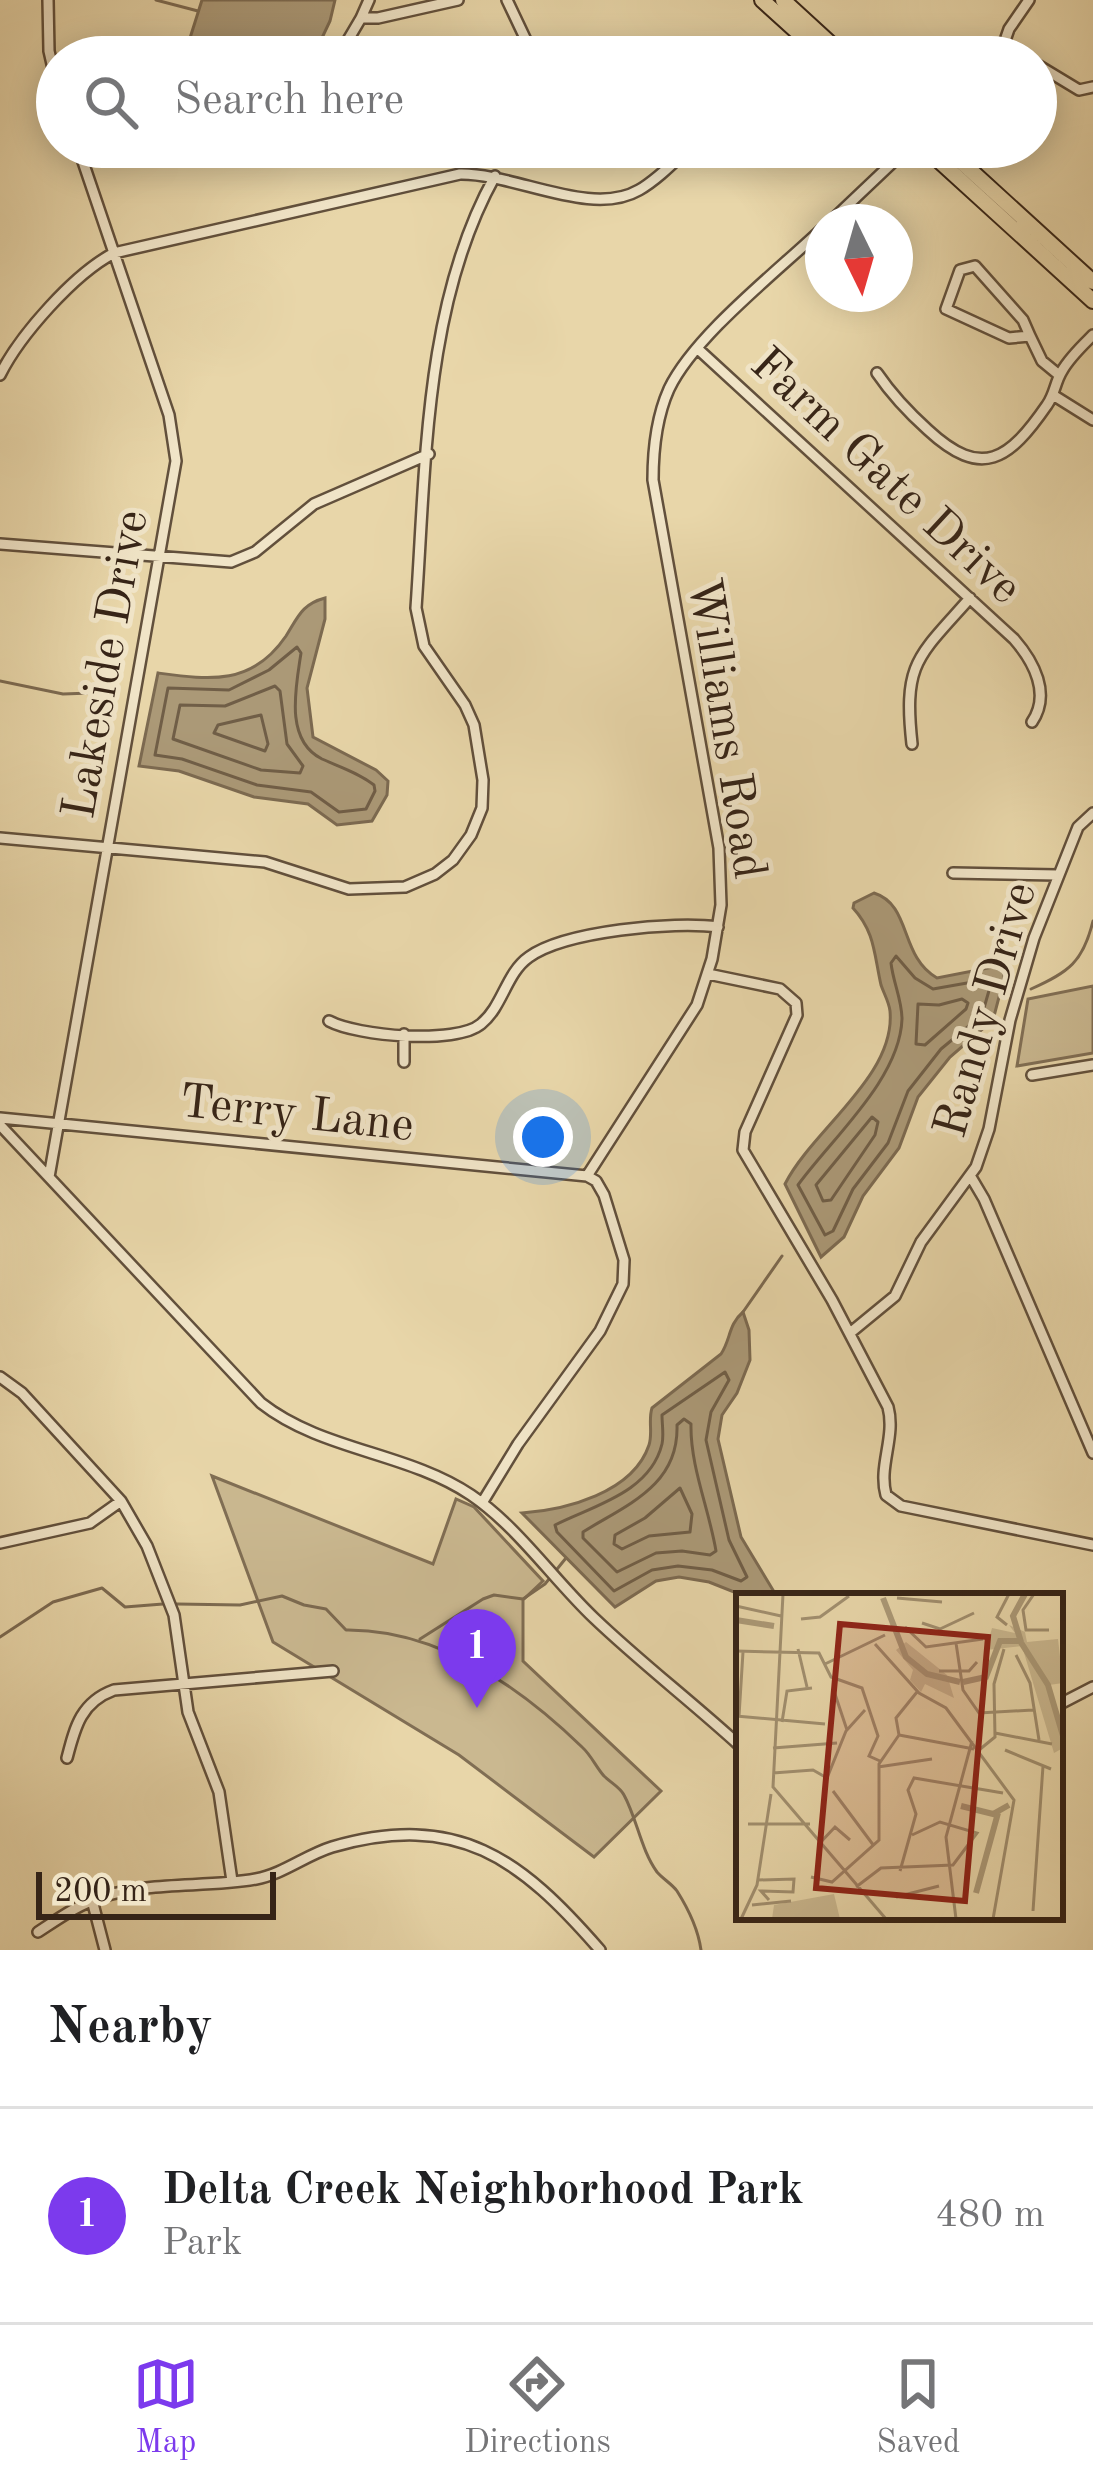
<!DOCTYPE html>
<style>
body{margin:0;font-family:"Old Standard TT",serif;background:#f2f2f2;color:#202124}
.compass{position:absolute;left:805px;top:204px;width:108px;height:108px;border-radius:50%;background:#fff;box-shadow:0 6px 30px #0003;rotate:175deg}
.scale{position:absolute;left:36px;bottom:30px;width:240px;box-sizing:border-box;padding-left:12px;border:6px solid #362417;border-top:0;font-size:33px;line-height:42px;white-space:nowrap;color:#362417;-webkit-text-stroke:9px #f0e4c7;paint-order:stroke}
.you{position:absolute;left:543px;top:1137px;width:42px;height:42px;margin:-30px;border:9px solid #fff;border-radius:50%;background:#1a73e8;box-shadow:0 0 0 18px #1a73e833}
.badge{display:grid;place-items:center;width:78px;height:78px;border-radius:50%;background:#7c3aed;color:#fff;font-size:39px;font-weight:700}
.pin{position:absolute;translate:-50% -99px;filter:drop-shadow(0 3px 6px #0008)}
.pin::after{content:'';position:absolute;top:63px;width:42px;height:36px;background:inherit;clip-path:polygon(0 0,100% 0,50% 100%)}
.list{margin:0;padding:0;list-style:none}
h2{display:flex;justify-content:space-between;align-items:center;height:156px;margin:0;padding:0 48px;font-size:51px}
h2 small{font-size:39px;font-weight:400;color:#757577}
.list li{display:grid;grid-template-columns:78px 1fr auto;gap:36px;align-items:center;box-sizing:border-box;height:216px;padding:0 48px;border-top:3px solid #e0e0e0}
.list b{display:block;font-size:45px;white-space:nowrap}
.list p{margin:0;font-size:39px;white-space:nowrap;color:#757577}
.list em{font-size:39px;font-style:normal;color:#757577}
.icon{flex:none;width:66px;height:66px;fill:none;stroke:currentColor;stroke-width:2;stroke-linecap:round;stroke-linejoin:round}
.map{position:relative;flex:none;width:1093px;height:1950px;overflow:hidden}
.search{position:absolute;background:#fff;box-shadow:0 6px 30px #0003;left:36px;right:36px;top:36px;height:132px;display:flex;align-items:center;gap:30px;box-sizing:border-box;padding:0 42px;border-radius:66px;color:#757577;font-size:45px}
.sheet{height:372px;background:#fff}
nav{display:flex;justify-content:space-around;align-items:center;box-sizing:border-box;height:168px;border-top:3px solid #e0e0e0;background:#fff;font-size:33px;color:#757577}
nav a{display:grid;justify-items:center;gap:6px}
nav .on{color:#7c3aed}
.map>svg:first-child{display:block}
</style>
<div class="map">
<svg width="1093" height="1950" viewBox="0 0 1093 1950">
<rect width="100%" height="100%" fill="#e8d6a9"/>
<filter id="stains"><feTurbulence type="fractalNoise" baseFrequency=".00167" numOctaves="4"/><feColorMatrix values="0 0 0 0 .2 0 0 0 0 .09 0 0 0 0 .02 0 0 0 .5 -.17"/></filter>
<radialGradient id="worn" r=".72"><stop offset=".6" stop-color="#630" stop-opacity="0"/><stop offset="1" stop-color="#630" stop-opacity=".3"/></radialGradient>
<path fill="#cab890" stroke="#806e54" stroke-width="3" d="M1093,986V1053L1017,1066L1028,999Z
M212,1476L433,1564L456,1499L474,1507L543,1581L523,1600V1661L661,1791L594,1857L459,1755L273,1642Z"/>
<path fill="#ab9977" stroke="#7c6a51" stroke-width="3" d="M202,0H335L330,21L313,57H184Z
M325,598V619L307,688L313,737L376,770L388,781L387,795L372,821L337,825L308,804L254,797L179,771L139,766L158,673C210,680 252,686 286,636C298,617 302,604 325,598Z
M874,893C912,905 899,956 937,978L993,967L1004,972V978L993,1020L950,1057L918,1097L899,1148L863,1196L844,1237L821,1257L785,1184C812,1130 896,1076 890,1011C889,1002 884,994 881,985C874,954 875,932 853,908L854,903Z
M743,1312L749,1330L750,1360L737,1393L722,1415L718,1439L741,1537L776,1595L744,1596L709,1582L679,1577L656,1581L615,1607L522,1513C565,1510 633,1493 649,1445C653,1433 648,1420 652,1408L721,1354C731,1339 728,1325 743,1312Z"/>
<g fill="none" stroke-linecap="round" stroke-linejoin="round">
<path stroke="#705e47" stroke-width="3" d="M297,647L301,653C296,687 284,740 322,759C340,767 359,773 374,785L375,791L366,809L339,812L311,792L257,785L182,759L155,755L168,688L229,690L269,670Z
M275,686L280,691L287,744L303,766L300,773L261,770L173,739L180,705L225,706Z
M261,715L268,744L265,751L214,733L218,725Z
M896,956L915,978L933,989L984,980L990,987L982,1015L941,1049L908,1091L888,1143L853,1189L833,1231L825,1235L798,1185C832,1138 900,1079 902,1019C902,1000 893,982 891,963Z
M962,999L968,1003L966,1009L925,1045L916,1044L918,1004L939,1005Z
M872,1117L878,1122L875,1135L831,1200L823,1201L816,1185Z
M725,1372L729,1380L711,1412L706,1440L729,1540L747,1577L741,1581L712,1570L678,1566L652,1570L614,1591L557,1532L555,1525C592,1506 650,1493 662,1444C664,1436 662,1424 662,1415Z
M684,1419L691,1424C690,1466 709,1509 716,1551L710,1555L682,1551L656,1553L617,1572L583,1538V1532C626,1505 679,1486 677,1425Z
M680,1488L692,1514L690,1532L649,1536L622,1549L614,1544L615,1535L645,1518Z"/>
<path stroke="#7c6a51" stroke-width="3" d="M156,0L198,11
M0,681L63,694L91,693
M1031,989C1069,972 1083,962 1093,921
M743,1312L782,1256
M177,1604L240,1605L282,1596L304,1605L326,1609L346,1630C437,1629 519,1686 582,1747C591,1755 596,1767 604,1776C611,1783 620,1787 624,1795C637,1819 641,1850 657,1872C663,1879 672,1884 677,1891C689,1910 698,1928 701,1950
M0,1637L53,1602L102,1588L125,1607L163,1604
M420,1639L483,1599L494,1595L523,1599L545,1584L566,1558"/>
<g stroke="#62503c" stroke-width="14">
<path id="minor" d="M48,0L49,51L57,86
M507,0L534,57
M361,18L369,0
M1001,52L1009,29L1029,0
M338,57L361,18H378L458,0
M787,57L807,38
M990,57L1001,52L1011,57
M1036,64L1079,90L1093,87
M830,222L909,147
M975,266L1023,320L1030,336L1009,338L946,309L960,270Z
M1030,336L1042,361L1059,375
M698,349L1014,639C1034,662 1051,694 1032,722
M877,373C892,395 908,412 928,430C982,480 1009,460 1047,405C1055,394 1055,382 1062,371C1070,357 1082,346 1093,335
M0,375C20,335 74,274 114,253L460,174C514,173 591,218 639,190C658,179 674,162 690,147
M1053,395L1093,420
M0,544L231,562L255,552L314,504L429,454
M912,744C903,662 918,657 970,598
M0,838L265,862L349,889L405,887L435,874L453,860L471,835L482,808L483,780L474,725L465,705L424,646L416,608C426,466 424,303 495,176
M953,873L1057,875
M708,974L780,989L796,1003L797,1015L745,1132L743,1150L832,1300L888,1407C896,1437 878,1466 886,1495L901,1506L1093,1545
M329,1021C357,1036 456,1045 481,1024C503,1006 506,973 529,957C565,931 674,921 718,927
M404,1034V1062
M1032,1075L1093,1065
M0,1118L587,1176
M0,1125L261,1403C322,1451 407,1452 471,1495C518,1527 553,1579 594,1618C640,1662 692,1702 739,1745
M587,1176L697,1005L712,959L721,905L719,848L653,480C653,449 656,418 669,389C695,335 778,271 823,228
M49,1177L176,461L169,415L78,147
M971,1177L984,1199L1093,1453
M850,1333L895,1296L921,1242L976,1167L989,1129L1010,1020L1034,938L1078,827L1093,813
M0,1377L22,1393L121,1501L147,1546L174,1615L188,1712L219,1792L232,1881
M482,1503L518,1444L600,1331L623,1284L624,1260L604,1195L596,1181L587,1176
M0,1543L90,1523L121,1501
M1060,1704L1093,1687
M67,1758C75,1727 81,1702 114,1690L333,1671
M92,1900L105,1950
M38,1932C58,1919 79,1904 102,1897C151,1881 206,1888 256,1879C283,1874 306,1855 332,1847C458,1811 520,1858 600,1950"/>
</g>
<g stroke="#362417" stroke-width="18">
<path id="primary" d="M762,0L825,57
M783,0L845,57
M924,147L1093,301
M945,147L1093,282"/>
</g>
<use href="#minor" stroke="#f0e4c7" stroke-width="9"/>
<use href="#primary" stroke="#e8d6a9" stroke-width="14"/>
</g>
<g text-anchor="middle" stroke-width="10" stroke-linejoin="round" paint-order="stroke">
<g font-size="48" fill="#362417" stroke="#f0e4c7">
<text transform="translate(888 474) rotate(43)" y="17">Farm Gate Drive</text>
<text transform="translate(103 664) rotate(-80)" y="17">Lakeside Drive</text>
<text transform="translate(729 728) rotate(81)" y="17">Williams Road</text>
<text transform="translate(983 1009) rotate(-74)" y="17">Randy Drive</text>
<text transform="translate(297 1111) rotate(6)" y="17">Terry Lane</text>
</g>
</g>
<g transform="translate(736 1593)">
<rect width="327" height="327" fill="#e8d6a9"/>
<path d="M273,32L289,39L291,49L322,46L327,90L313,92L327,155L318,160L286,53L250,57L256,35L279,40ZM170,49L211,82L218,105L189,91L185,99L174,87L177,77L160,57ZM98,301L104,326H36L38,312Z" fill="#cab890"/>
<path fill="none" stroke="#ab9977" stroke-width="6" d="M147,5L170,64L191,81L224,89M0,27L38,33M285,49L277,23L289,1M227,89L250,84L264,48H284L312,92L327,143M225,213L257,221L273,212M240,300L262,220"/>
<path fill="none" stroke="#a18f6f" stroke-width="3" d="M47,1L37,194L150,326M298,1L287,17L290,37H313M161,5L206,9M0,13L45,23M65,26L84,24L113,3M186,30L204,36L238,20M271,32L261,24L273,1M169,34L190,54L247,46M220,50L227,97L243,120L297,117M139,51L183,100L210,115L278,207L257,326M62,56L71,94M0,58L83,60L95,84L126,95L142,143L133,163L144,168M280,62L294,90L303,147M89,71L149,42M203,78H233L241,69M98,98L111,137M0,123L89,131M3,123L7,59M46,129L51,98L76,95M259,140L316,151M163,142L238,156M37,155L101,150M243,157L259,144L258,91L268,56M269,157L315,176M142,174L196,166M37,180L77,177L91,185L110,138L129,117M97,198L138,253M12,231H74M82,252L99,234L114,247M164,278L180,221L172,197L178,185L267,200M75,284L96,289L143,247V171L163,142L160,125L181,99M22,287L58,286L57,299L25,298L33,307M120,294L145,275L217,272L241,240L204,229L176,242M160,304L203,293M16,312L55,308M297,318L307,173M5,326L21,292L35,201M220,326L210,244L236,148"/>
<path fill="#8f2418" fill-opacity="0.15" stroke="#8f2418" stroke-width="6" d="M104,31L252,44L229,308L80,295Z"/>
<rect width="327" height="327" fill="none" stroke="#362417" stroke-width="6"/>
</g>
<rect width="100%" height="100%" filter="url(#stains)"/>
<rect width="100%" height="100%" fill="url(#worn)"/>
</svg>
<svg class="compass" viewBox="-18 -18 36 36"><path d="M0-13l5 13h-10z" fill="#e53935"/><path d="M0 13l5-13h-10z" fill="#757577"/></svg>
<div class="scale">200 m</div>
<div class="you"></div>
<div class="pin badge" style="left:477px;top:1708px">1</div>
<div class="search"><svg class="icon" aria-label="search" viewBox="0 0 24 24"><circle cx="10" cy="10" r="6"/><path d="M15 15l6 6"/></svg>Search here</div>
</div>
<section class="sheet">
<h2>Nearby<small></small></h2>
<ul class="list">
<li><span class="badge">1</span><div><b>Delta Creek Neighborhood Park</b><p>Park</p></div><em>480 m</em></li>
</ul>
</section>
<nav>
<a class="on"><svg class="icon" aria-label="map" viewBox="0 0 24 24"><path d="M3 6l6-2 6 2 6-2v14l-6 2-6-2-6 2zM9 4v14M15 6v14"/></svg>Map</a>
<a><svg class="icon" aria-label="directions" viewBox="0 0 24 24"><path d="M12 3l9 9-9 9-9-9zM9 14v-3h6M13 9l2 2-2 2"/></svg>Directions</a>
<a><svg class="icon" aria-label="saved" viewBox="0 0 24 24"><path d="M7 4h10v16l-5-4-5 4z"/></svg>Saved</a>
</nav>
